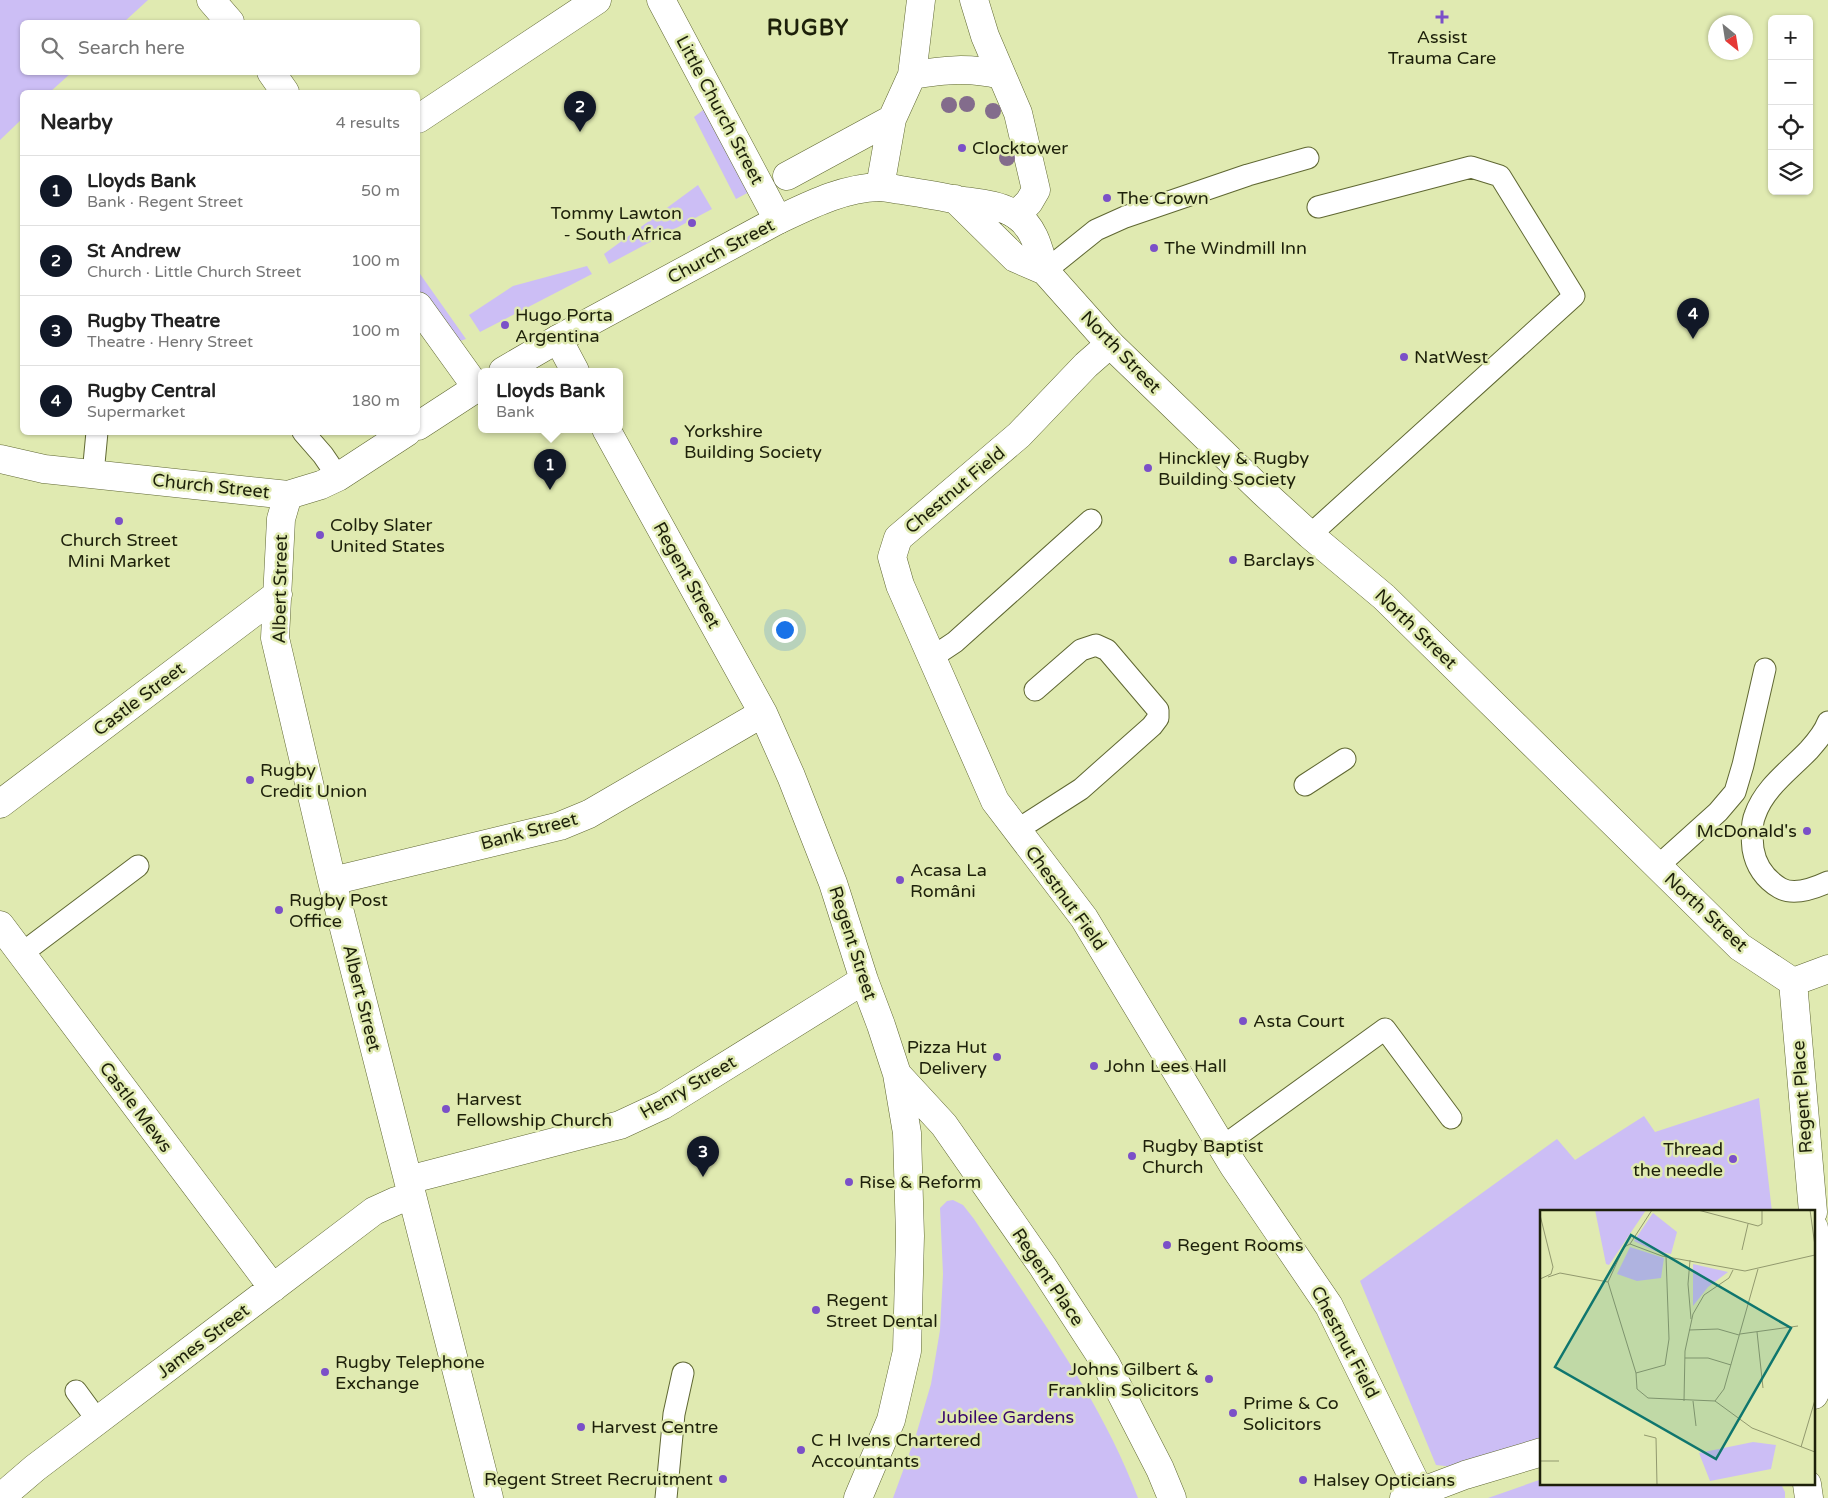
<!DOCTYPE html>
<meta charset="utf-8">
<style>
body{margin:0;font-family:"Varela Round",sans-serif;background:#f6f6f6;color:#222}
.controls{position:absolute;right:15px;top:15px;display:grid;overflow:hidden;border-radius:8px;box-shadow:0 1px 4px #0004}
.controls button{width:45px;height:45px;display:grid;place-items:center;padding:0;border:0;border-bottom:1px solid #e0e0e0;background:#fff;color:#222;font:25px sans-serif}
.compass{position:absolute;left:1708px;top:15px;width:45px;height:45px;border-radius:50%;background:#fff;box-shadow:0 1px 4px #0004;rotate:150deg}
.you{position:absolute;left:784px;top:629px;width:18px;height:18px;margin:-12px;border:4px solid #fff;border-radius:50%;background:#1a73e8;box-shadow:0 0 0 8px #1a73e833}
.badge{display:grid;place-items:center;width:32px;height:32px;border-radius:50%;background:#111827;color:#fff;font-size:16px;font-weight:700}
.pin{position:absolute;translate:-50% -41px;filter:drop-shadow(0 1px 2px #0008)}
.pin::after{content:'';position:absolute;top:26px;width:18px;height:15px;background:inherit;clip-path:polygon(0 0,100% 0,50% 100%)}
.popup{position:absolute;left:478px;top:368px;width:145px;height:65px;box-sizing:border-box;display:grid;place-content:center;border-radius:8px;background:#fff;filter:drop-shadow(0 1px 4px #0005);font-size:16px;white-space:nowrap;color:#767676}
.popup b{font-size:19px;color:#222}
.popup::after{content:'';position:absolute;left:50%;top:100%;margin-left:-10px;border:10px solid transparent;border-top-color:#fff}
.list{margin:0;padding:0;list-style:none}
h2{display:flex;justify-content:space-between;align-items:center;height:65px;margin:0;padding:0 20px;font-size:21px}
h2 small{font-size:16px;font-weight:400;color:#767676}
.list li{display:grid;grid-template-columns:32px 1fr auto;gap:15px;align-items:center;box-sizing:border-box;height:70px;padding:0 20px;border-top:1px solid #e0e0e0}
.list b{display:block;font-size:19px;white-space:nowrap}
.list p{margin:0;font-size:16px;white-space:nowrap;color:#767676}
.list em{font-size:16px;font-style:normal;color:#767676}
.icon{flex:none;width:28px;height:28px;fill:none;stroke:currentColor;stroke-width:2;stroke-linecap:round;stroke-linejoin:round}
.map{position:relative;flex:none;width:1828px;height:1498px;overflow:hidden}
.search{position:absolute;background:#fff;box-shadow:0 1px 4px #0004;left:20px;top:20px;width:400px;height:55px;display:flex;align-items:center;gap:12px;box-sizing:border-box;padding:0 18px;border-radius:8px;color:#767676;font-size:19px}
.panel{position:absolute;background:#fff;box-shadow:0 1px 4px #0004;left:20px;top:90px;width:400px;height:345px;border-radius:8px}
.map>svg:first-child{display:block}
</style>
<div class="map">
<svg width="1828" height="1498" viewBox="0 0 1828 1498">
<rect width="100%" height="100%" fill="#e0eab1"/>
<path fill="#ccbef5" d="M0,0H148L124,22H22V72L71,73L50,92H22V119L0,140Z
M711,104L753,190L736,199L694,117Z
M698,185L712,209L609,264L604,254Z
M587,266L592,274L480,332L469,315L513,286Z
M418,271L466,339L460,341L451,337L418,290Z
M1759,1098L1772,1212H1542V1438L1454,1467L1436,1465L1360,1281L1557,1139L1575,1160L1644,1116L1655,1132Z
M953,1200L963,1205L974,1219C1033,1308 1100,1397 1138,1498H893L916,1435L931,1384L940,1330L943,1274L940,1208L947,1201Z
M1542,1479V1484H1781L1785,1492V1498H1488Z"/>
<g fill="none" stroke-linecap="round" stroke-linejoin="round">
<g stroke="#5f6732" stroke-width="23">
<path id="lane" d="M1045,271L1096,230L1125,217L1248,175L1308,158
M303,432L323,455L338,477
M93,474L97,432
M1310,535L1574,296L1500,176L1471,167L1318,207
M931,658L955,642L1091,520
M1828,722C1824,733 1817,741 1809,750C1790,770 1764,788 1755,815C1751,824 1752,839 1753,849C1756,867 1765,879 1780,888C1794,896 1815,888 1828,882
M1305,785L1345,759
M1017,830L1081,789L1152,726L1158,718V710L1107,650L1096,645L1081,650L1035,690
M1658,866L1718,812L1735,792L1743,765L1765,669
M21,954L138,866
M1222,1147L1385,1029L1451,1118
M76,1391L98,1421
M666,1498L674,1414L683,1373"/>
</g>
<g stroke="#5f6732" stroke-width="29">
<path id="street" d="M211,0L230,22
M661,0L778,220
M974,0L985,36L1018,113L1036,190L1029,202L1016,215
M271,72L285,92
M912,75C945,70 968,67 1001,75
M418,119L597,0
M787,176L892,119
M880,187L892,119L912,75L921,0
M418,306L477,388
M558,339L575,371
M1110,344L1086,365L1019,435L898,538L892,557L900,585L995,801L1084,918L1233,1165L1329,1306L1420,1492
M606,429L763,713L791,776L833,883L864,980L881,1025L897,1074L907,1133L910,1236L907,1351L891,1420L858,1498
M288,495L281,519L275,638L332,881L489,1498
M0,804L278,594
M332,881L560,826L589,814L763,713
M0,925L273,1288
M1793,982L1813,1212
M897,1074L944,1125L1043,1267L1106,1364L1160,1469L1172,1498
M408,1180L620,1125L663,1105L864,980
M1814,1228L1828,1361
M1814,1395L1828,1367
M1807,1484L1809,1498
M0,1498L35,1468L374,1211L396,1201L412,1196
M1404,1498L1465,1475L1542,1452"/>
</g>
<g stroke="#5f6732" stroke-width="29">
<path id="secondary" d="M955,199L1015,258L1045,271L1110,344L1263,492L1310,535L1384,597L1740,947L1793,982L1828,969
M503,371L558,339L778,220C810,205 843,188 879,187C886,187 894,189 901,190C920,193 939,196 957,200C977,203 999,204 1016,215C1035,228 1039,250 1045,271
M418,426L481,385
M0,459L44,469L288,495L321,485L338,477L407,432"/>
</g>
<use href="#lane" stroke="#fff" stroke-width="21"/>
<use href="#street" stroke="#fff" stroke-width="28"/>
<use href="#secondary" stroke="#fff" stroke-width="28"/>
</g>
<g fill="#836c8c">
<circle cx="967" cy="104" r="8"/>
<circle cx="949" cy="105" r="8"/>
<circle cx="993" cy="111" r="8"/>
<circle cx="1007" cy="158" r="8"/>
</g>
<g fill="#7b50c8" stroke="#e0eab1" stroke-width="2">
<path d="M1439.5 9.5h5v5h5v5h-5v5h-5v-5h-5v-5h5z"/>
<circle cx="962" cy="148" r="5"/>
<circle cx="1107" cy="198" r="5"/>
<circle cx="692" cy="223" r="5"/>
<circle cx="1154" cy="248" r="5"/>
<circle cx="505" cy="325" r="5"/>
<circle cx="1404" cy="357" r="5"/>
<circle cx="674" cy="441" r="5"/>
<circle cx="1148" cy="468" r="5"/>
<circle cx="119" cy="521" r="5"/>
<circle cx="320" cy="535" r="5"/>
<circle cx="1233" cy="560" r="5"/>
<circle cx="250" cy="780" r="5"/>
<circle cx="1807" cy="831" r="5"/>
<circle cx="900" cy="880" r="5"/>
<circle cx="279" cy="910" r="5"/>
<circle cx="1243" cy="1021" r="5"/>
<circle cx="997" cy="1057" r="5"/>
<circle cx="1094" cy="1066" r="5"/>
<circle cx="446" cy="1109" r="5"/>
<circle cx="1132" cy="1156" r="5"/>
<circle cx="1733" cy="1159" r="5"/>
<circle cx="849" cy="1182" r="5"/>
<circle cx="1167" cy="1245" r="5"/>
<circle cx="816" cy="1310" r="5"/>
<circle cx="325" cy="1372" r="5"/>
<circle cx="1209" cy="1379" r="5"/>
<circle cx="1233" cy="1413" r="5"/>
<circle cx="581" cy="1427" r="5"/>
<circle cx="801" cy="1450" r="5"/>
<circle cx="723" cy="1479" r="5"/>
<circle cx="1303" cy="1480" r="5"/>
</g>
<g text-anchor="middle" stroke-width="5" stroke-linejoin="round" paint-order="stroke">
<g font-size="18" fill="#1d200a" stroke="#e0eab1" text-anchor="start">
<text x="1442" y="43" text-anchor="middle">Assist<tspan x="1442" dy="21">Trauma Care</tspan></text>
<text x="972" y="154">Clocktower</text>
<text x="1117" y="204">The Crown</text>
<text x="682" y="219" text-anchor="end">Tommy Lawton<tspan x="682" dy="21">- South Africa</tspan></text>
<text x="1164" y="254">The Windmill Inn</text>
<text x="515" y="321">Hugo Porta<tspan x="515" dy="21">Argentina</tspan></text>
<text x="1414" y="363">NatWest</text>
<text x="684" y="437">Yorkshire<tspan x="684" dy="21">Building Society</tspan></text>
<text x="1158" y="464">Hinckley &amp; Rugby<tspan x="1158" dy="21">Building Society</tspan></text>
<text x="330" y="531">Colby Slater<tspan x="330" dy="21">United States</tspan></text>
<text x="119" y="546" text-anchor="middle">Church Street<tspan x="119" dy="21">Mini Market</tspan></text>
<text x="1243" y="566">Barclays</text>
<text x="260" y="776">Rugby<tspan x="260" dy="21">Credit Union</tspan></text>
<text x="1797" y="837" text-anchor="end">McDonald's</text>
<text x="910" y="876">Acasa La<tspan x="910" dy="21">Români</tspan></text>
<text x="289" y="906">Rugby Post<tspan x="289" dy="21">Office</tspan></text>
<text x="1253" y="1027">Asta Court</text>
<text x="987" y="1053" text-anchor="end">Pizza Hut<tspan x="987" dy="21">Delivery</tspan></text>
<text x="1104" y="1072">John Lees Hall</text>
<text x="456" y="1105">Harvest<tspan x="456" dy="21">Fellowship Church</tspan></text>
<text x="1142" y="1152">Rugby Baptist<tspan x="1142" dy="21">Church</tspan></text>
<text x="1723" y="1155" text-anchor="end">Thread<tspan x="1723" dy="21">the needle</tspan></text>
<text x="859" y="1188">Rise &amp; Reform</text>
<text x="1177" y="1251">Regent Rooms</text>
<text x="826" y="1306">Regent<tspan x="826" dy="21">Street Dental</tspan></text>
<text x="335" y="1368">Rugby Telephone<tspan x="335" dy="21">Exchange</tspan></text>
<text x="1199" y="1375" text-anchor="end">Johns Gilbert &amp;<tspan x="1199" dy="21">Franklin Solicitors</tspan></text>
<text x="1243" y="1409">Prime &amp; Co<tspan x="1243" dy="21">Solicitors</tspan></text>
<text x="591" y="1433">Harvest Centre</text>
<text x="811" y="1446">C H Ivens Chartered<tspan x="811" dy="21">Accountants</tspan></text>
<text x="713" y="1485" text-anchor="end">Regent Street Recruitment</text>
<text x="1313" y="1486">Halsey Opticians</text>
</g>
<g font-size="18" fill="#1d200a" stroke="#e0eab1">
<text transform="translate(720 110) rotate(62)" y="6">Little Church Street</text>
<text transform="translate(721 251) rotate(-28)" y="6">Church Street</text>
<text transform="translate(1121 352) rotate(46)" y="6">North Street</text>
<text transform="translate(211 486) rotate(6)" y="6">Church Street</text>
<text transform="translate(955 490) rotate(-40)" y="6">Chestnut Field</text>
<text transform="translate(687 575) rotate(61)" y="6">Regent Street</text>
<text transform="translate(280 589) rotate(-89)" y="6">Albert Street</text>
<text transform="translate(1416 629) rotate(44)" y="6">North Street</text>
<text transform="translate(139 699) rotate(-37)" y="6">Castle Street</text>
<text transform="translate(529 831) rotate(-15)" y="6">Bank Street</text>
<text transform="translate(1066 898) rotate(54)" y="6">Chestnut Field</text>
<text transform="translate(1706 912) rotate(43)" y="6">North Street</text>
<text transform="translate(853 943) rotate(72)" y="6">Regent Street</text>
<text transform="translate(362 998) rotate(76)" y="6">Albert Street</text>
<text transform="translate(688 1087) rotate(-30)" y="6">Henry Street</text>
<text transform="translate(1802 1097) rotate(-94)" y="6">Regent Place</text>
<text transform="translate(136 1107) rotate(53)" y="6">Castle Mews</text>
<text transform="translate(1048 1277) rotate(56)" y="6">Regent Place</text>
<text transform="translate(203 1341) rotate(-37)" y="6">James Street</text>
<text transform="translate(1345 1342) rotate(62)" y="6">Chestnut Field</text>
</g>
<g font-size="18" fill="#37056d" stroke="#e0eab1">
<text x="1006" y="1423">Jubilee Gardens</text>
</g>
<g font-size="22" font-weight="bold" letter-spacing="1" fill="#1d200a" stroke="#e0eab1">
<text x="808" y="35">RUGBY</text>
</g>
</g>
<g transform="translate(1540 1210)">
<rect width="275" height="275" fill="#e0eab1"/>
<path d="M55,0H106L69,55L66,54ZM113,3L137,22L131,44L115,41L94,31ZM90,37L124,48L121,68L97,71L77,64ZM153,54L188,62L168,77L153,96ZM213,232L236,235L231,259L170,271L159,243Z" fill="#ccbef5"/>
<path fill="none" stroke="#92996e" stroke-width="1" d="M158,0L218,16L222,14V0M270,0L275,36M0,5L13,57L11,64L0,69M90,34L112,0M202,40L208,14M150,50L148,74L151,109M8,67L20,63L68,72L96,163L97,179L108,188L175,191L212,218L275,242M68,72L84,37L90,34L122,46L205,61L275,45M149,120L178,119L199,125M217,122L223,178M200,124L258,116M145,148H168L191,155M96,163L125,155L129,129L126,46M144,191L145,141L153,104L164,85L189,68L193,60M153,191L156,216M175,191L184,179L218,59M104,225L116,228L117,275M261,237L275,190M0,251H19"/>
<path fill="#0f766e" fill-opacity="0.15" stroke="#0f766e" stroke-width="2.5" d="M91,25L251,118L176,249L15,157Z"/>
<rect width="275" height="275" fill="none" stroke="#1d200a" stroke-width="2.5"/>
</g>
</svg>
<div class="controls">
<button>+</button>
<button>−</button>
<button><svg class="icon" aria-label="locate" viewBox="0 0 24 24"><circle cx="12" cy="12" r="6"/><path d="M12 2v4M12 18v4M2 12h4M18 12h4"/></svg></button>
<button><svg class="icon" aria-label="layers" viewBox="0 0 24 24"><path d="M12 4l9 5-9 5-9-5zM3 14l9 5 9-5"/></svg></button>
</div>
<svg class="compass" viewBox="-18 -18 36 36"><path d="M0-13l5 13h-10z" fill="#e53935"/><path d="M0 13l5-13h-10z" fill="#767676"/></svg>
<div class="you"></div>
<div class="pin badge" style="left:550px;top:490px">1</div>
<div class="popup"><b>Lloyds Bank</b>Bank</div>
<div class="pin badge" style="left:580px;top:132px">2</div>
<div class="pin badge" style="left:703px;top:1177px">3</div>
<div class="pin badge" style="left:1693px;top:339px">4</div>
<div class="search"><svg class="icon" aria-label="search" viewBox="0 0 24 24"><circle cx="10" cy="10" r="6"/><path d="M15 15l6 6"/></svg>Search here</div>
<section class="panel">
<h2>Nearby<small>4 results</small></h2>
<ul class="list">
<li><span class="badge">1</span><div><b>Lloyds Bank</b><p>Bank · Regent Street</p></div><em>50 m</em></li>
<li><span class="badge">2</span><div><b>St Andrew</b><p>Church · Little Church Street</p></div><em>100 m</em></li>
<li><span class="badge">3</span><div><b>Rugby Theatre</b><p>Theatre · Henry Street</p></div><em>100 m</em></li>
<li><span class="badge">4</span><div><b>Rugby Central</b><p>Supermarket</p></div><em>180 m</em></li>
</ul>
</section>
</div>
